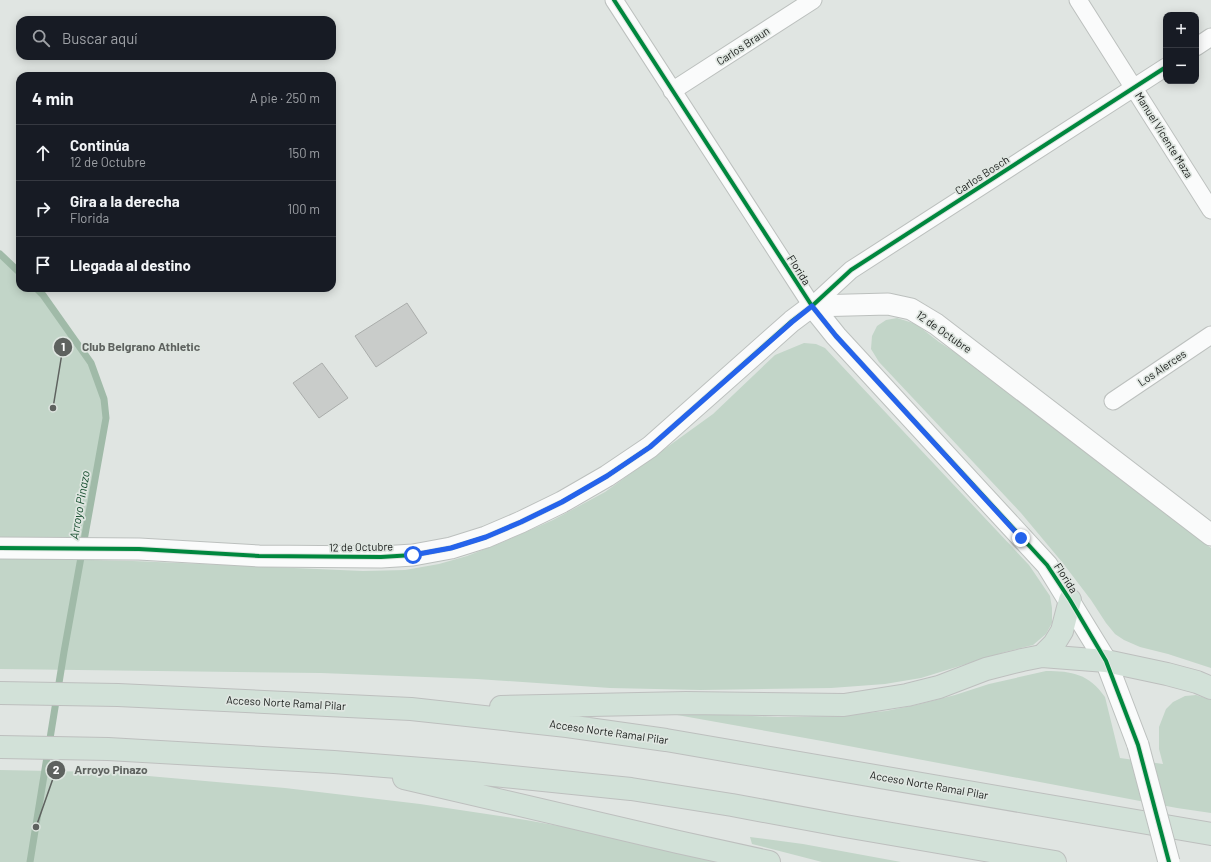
<!DOCTYPE html>
<html lang="es">
<meta charset="utf-8">
<style>
body{margin:0;font-family:Barlow,sans-serif;background:#20242c;color:#f1f3f6}
.controls{position:absolute;right:12px;top:12px;display:grid;overflow:hidden;border-radius:8px;box-shadow:0 2px 10px #0003}
.controls button{width:36px;height:36px;display:grid;place-items:center;padding:0;border:0;border-bottom:1px solid #363941;background:#171b24;color:#f1f3f6;font:20px sans-serif}
.stop{position:absolute;width:12px;height:12px;margin:-9px;border:3px solid #2563eb;border-radius:50%;background:#fff}
.stop.end{background:#2563eb;border-color:#fff;box-shadow:0 1px 4px #0008}
.list{margin:0;padding:0;list-style:none}
h2{display:flex;justify-content:space-between;align-items:center;height:52px;margin:0;padding:0 16px;font-size:17px}
h2 small{font-size:13px;font-weight:400;color:#9ea1a6}
.list li{display:grid;grid-template-columns:26px 1fr auto;gap:12px;align-items:center;box-sizing:border-box;height:56px;padding:0 16px;border-top:1px solid #363941}
.list b{display:block;font-size:15px;white-space:nowrap}
.list p{margin:0;font-size:13px;white-space:nowrap;color:#9ea1a6}
.list em{font-size:13px;font-style:normal;color:#9ea1a6}
.icon{flex:none;width:22px;height:22px;fill:none;stroke:currentColor;stroke-width:2;stroke-linecap:round;stroke-linejoin:round}
.map{position:relative;flex:none;width:1211px;height:862px;overflow:hidden}
.search{position:absolute;background:#171b24;box-shadow:0 2px 10px #0003;left:16px;top:16px;width:320px;height:44px;display:flex;align-items:center;gap:10px;box-sizing:border-box;padding:0 14px;border-radius:12px;color:#9ea1a6;font-size:15px}
.panel{position:absolute;background:#171b24;box-shadow:0 2px 10px #0003;left:16px;top:72px;width:320px;height:220px;border-radius:12px}
.map>svg:first-child{display:block}
</style>
<div class="map">
<svg width="1211" height="862" viewBox="0 0 1211 862">
<rect width="100%" height="100%" fill="#e0e5e2"/>
<path fill="#c2d5c8" d="M0,254L20,273V288H36L43,295L91,363L104,399L106,418L82,548H0Z
M897,318L916,324L939,342L987,373L1075,444L1211,548V668L1168,654L1140,647L1124,640L1115,634L1106,623L1091,600L1062,562L1021,513L879,362L871,349L872,336L877,326L886,320Z
M804,343L816,344L825,348L1029,565L1050,596L1052,608V623L1046,634L1033,645L1005,652L921,678L885,684L831,688L701,690L610,688L477,679L321,673L0,669V559L10,558L133,561L363,571L405,570L439,564L467,556L503,542L553,520L605,492L713,414L775,355Z
M1046,671C1072,671 1089,674 1105,697L1120,758L1163,764L1159,749V727L1166,709L1173,702L1185,696L1196,695L1211,700V813L1177,808L822,741L666,713L703,714L778,717L838,716L886,711L916,705L955,695L989,684Z
M0,770L103,772L285,788L420,804L526,820L603,834L719,862H0Z
M750,837L803,844L901,862H822L752,844Z"/>
<g fill="none" stroke-linecap="round" stroke-linejoin="round">
<path stroke="#a0baa8" stroke-width="7" d="M0,254L20,273
M30,862L64,652L106,418L104,399L91,363L43,295L36,288"/>
</g>
<path fill="#c9ccca" stroke="#aaadab" d="M407,303L427,333L376,367L355,336Z
M322,363L348,398L319,418L293,383Z"/>
<g fill="none" stroke-linecap="round" stroke-linejoin="round">
<g stroke="#bcc0be" stroke-width="19">
<path id="minor" d="M614,0L812,306L851,270L1166,67
M1078,0L1211,210
M1196,47L1211,37
M672,91L813,0
M1113,401L1211,335"/>
</g>
<g stroke="#bcc0be" stroke-width="23">
<path id="tertiary" d="M812,306L836,336L1047,565L1106,661L1138,745
M0,548L139,549L259,556L381,557L413,555L451,548L486,537L521,522L562,502L607,476L650,447L792,321L812,306L888,304L911,309L936,324L1211,535"/>
</g>
<g stroke="#bdbfbe" stroke-width="24">
<path id="motorway" d="M1042,656L1054,644L1062,631L1070,600
M0,693L118,695L411,709L567,726L666,740L1211,834
M501,707L686,703L844,705L907,695L939,687L986,669L1022,660L1042,656L1106,661L1167,674L1197,682L1211,688
M0,747L108,749L334,762L473,773L631,789L732,805L845,826L1055,862
M404,778L678,842L769,862"/>
</g>
<use href="#minor" stroke="#fafbfb" stroke-width="17"/>
<use href="#tertiary" stroke="#fafbfb" stroke-width="21"/>
<use href="#motorway" stroke="#d2e1d8" stroke-width="22"/>
<g stroke="#bcc0be" stroke-width="23" stroke-linecap="butt">
<path id="tertiary-bridge" d="M1138,745L1169,862"/>
</g>
<use href="#tertiary-bridge" stroke="#fafbfb" stroke-width="21"/>
<g stroke="#dfe6e1" stroke-width="6">
<path id="cycleway" d="M614,0L812,306L836,336L1047,565L1070,600L1106,661L1138,745L1169,862
M0,548L139,549L259,556L381,557L413,555L451,548L486,537L521,522L562,502L607,476L650,447L792,321L812,306L851,270L1166,67"/>
</g>
<use href="#cycleway" stroke="#00873e" stroke-width="4"/>
</g>
<g fill="none" stroke-linecap="round" stroke-linejoin="round">
<path stroke="#2563eb" stroke-width="5" d="M413,555L451,548L486,537L521,522L562,502L607,476L650,447L792,322L812,306L836,336L1021,538"/>
</g>
<g text-anchor="middle" stroke-width="3.5" stroke-linejoin="round" paint-order="stroke">
<g font-size="11" fill="#181b19" stroke="#dfe6e1">
<text transform="translate(743 46) rotate(-33)" y="4">Carlos Braun</text>
<text transform="translate(1164 135) rotate(58)" y="4">Manuel Vicente Maza</text>
<text transform="translate(982 175) rotate(-33)" y="4">Carlos Bosch</text>
<text transform="translate(799 270) rotate(57)" y="4">Florida</text>
<text transform="translate(944 332) rotate(35)" y="4">12 de Octubre</text>
<text transform="translate(1162 368) rotate(-34)" y="4">Los Alerces</text>
<text transform="translate(361 547) rotate(-1)" y="4">12 de Octubre</text>
<text transform="translate(1066 578) rotate(57)" y="4">Florida</text>
<text transform="translate(286 703) rotate(3)" y="4">Acceso Norte Ramal Pilar</text>
<text transform="translate(609 732) rotate(8)" y="4">Acceso Norte Ramal Pilar</text>
<text transform="translate(929 785) rotate(10)" y="4">Acceso Norte Ramal Pilar</text>
</g>
<g font-size="12" font-style="italic" fill="#124b2b" stroke="#dfe6e1">
<text transform="translate(80 505) rotate(-80)" y="4">Arroyo Pinazo</text>
</g>
</g>
<path fill="none" stroke="#5e625f" stroke-width="1.5" d="M53 408L63 347M36 827L56 770"/>
<g fill="#5e625f" stroke="#dfe6e1" stroke-width="1.5">
<circle cx="53" cy="408" r="4"/>
<circle cx="36" cy="827" r="4"/>
<circle cx="63" cy="347" r="10"/>
<circle cx="56" cy="770" r="10"/>
</g>
<g font-size="12" text-anchor="middle" font-weight="bold" fill="#fff">
<text x="63" y="351">1</text>
<text x="56" y="774">2</text>
</g>
<g font-size="12" text-anchor="middle" font-weight="bold" fill="#5e625f" stroke="#dfe6e1" stroke-width="3.5" stroke-linejoin="round" paint-order="stroke">
<text x="141" y="351">Club Belgrano Athletic</text>
<text x="111" y="774">Arroyo Pinazo</text>
</g>
</svg>
<div class="controls">
<button>+</button>
<button>−</button>
</div>
<div class="stop" style="left:413px;top:555px"></div>
<div class="stop end" style="left:1021px;top:538px"></div>
<div class="search"><svg class="icon" aria-label="search" viewBox="0 0 24 24"><circle cx="10" cy="10" r="6"/><path d="M15 15l6 6"/></svg>Buscar aquí</div>
<section class="panel">
<h2>4 min<small>A pie · 250 m</small></h2>
<ul class="list">
<li><svg class="icon" aria-label="ahead" viewBox="0 0 24 24"><path d="M12 20V5M6 11l6-6 6 6"/></svg><div><b>Continúa</b><p>12 de Octubre</p></div><em>150 m</em></li>
<li><svg class="icon" aria-label="right" viewBox="0 0 24 24"><path d="M7 20v-9h11M14 6l5 5-5 5"/></svg><div><b>Gira a la derecha</b><p>Florida</p></div><em>100 m</em></li>
<li><svg class="icon" aria-label="arrive" viewBox="0 0 24 24"><path d="M6 21V4h12l-3 4 3 4H6"/></svg><div><b>Llegada al destino</b></div></li>
</ul>
</section>
</div>
